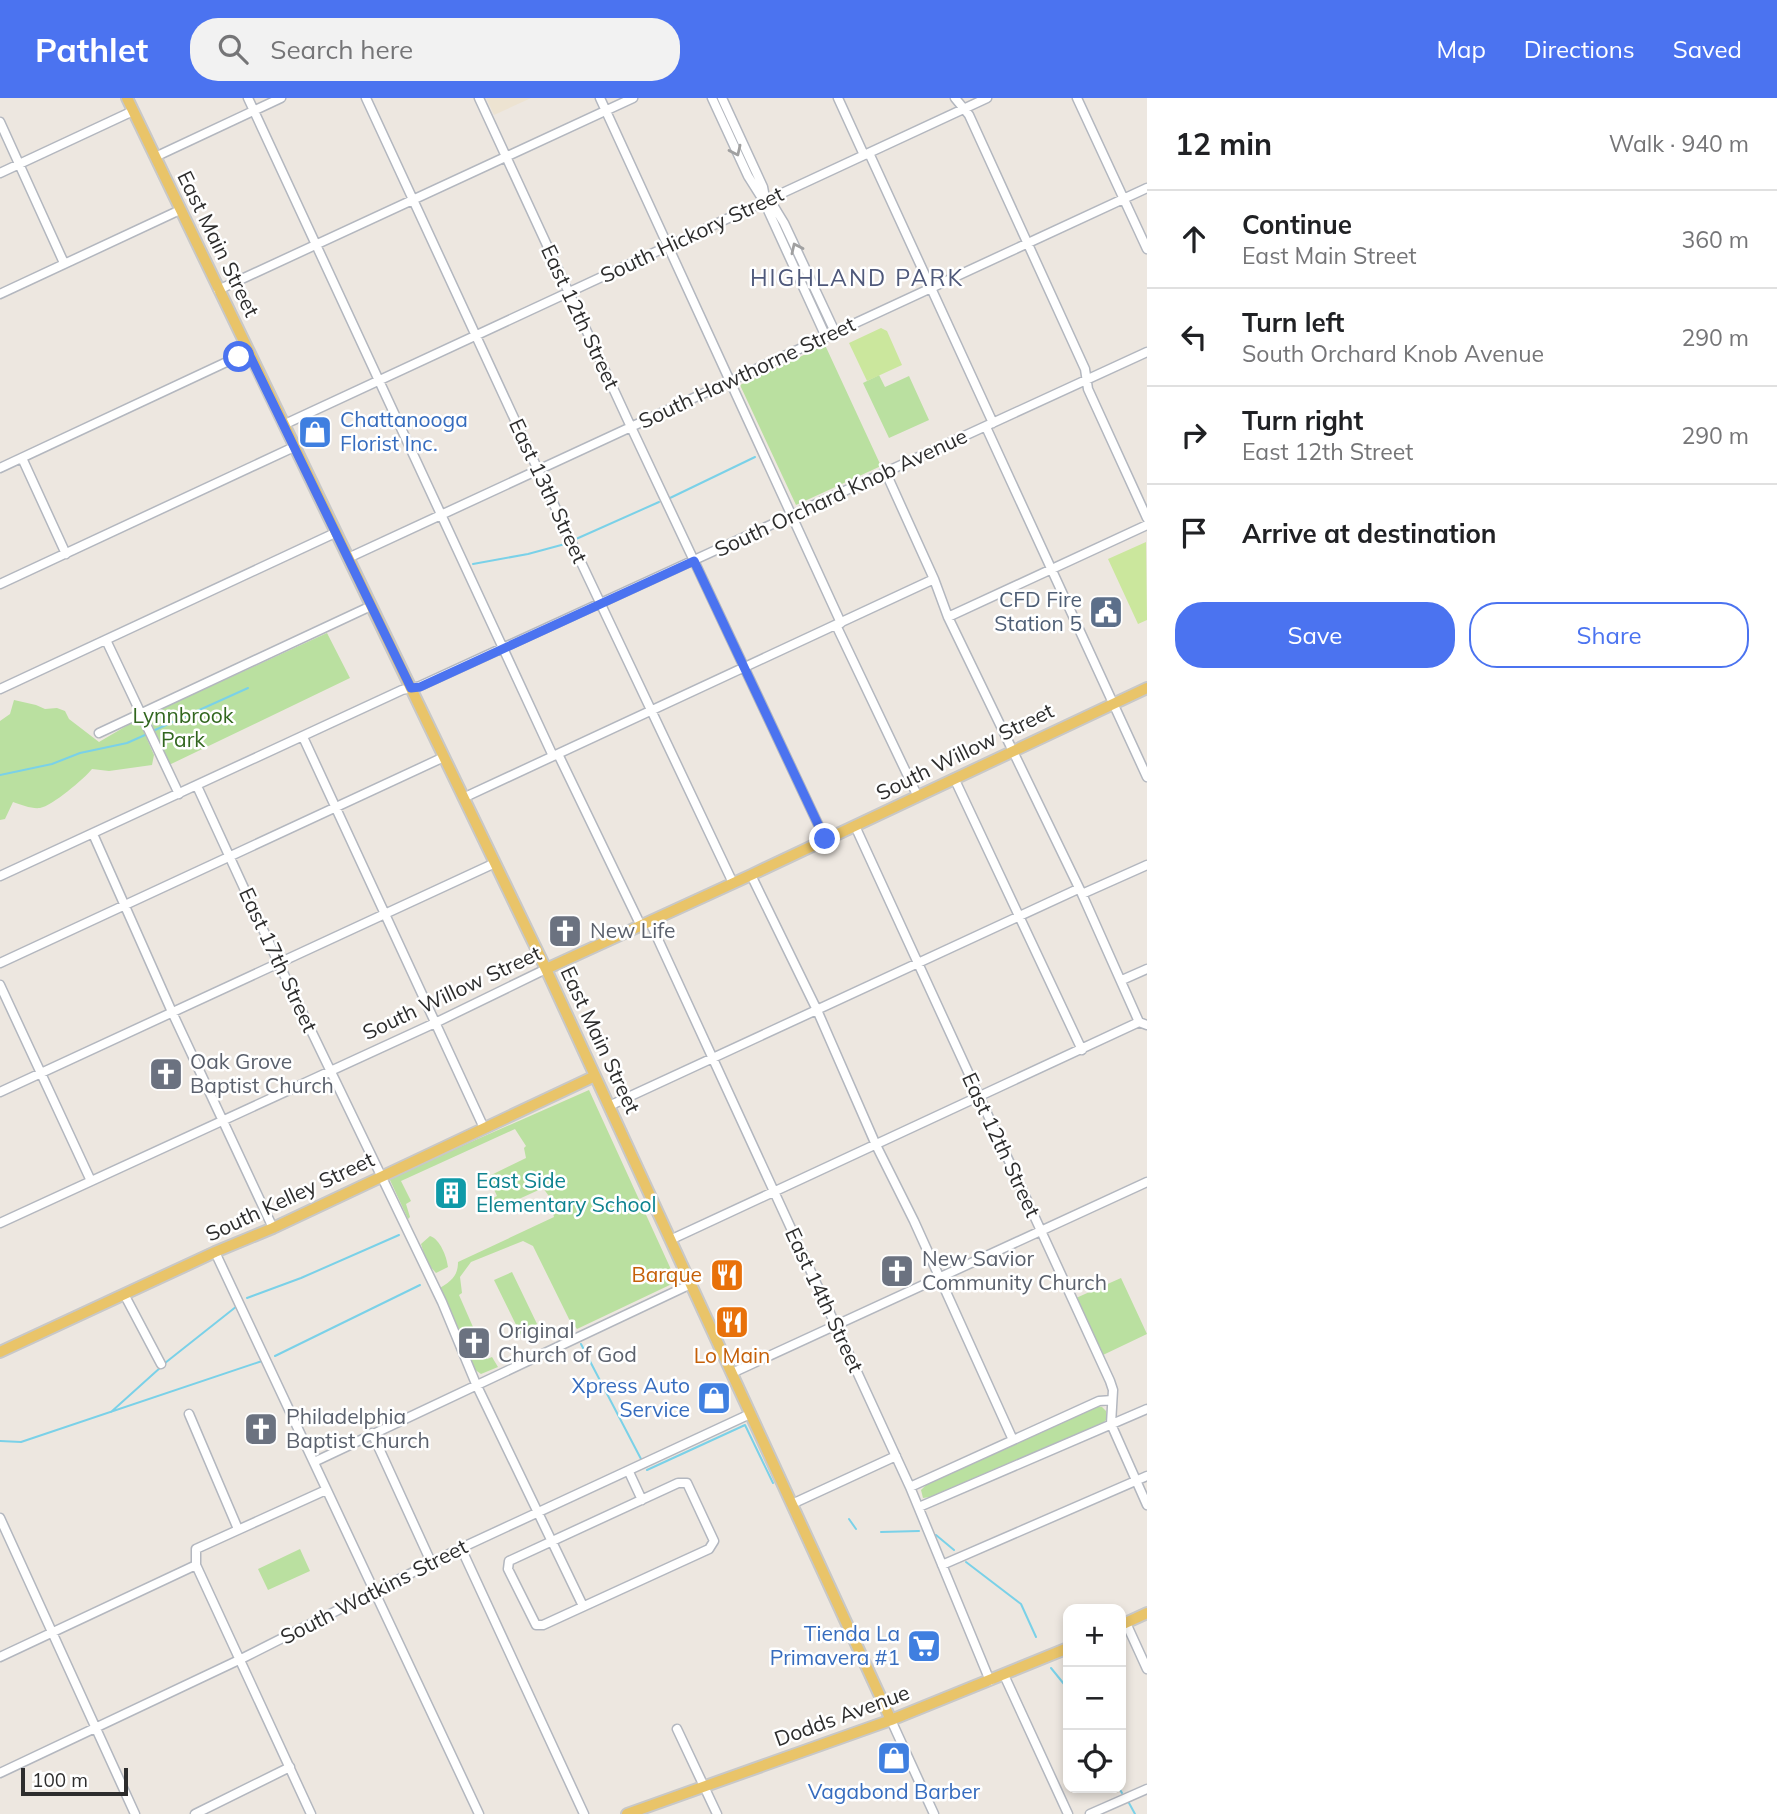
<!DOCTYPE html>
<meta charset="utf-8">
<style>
body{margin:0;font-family:Mulish,sans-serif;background:#f2f2f2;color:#202124}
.controls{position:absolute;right:21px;bottom:21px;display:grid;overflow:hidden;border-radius:14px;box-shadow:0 4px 10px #0003}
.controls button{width:63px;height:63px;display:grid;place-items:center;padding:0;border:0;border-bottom:2px solid #e0e0e0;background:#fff;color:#202124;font:35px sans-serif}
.scale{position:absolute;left:21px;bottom:18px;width:107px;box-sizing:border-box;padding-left:7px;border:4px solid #2d2d2d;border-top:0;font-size:19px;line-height:24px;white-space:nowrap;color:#2d2d2d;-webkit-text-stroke:5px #fff;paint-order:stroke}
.stop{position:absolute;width:21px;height:21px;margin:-16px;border:5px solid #4b73f0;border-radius:50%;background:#fff}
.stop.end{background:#4b73f0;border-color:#fff;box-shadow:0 2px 7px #0008}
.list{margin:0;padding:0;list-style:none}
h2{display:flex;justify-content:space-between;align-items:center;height:91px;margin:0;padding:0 28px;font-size:30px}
h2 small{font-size:23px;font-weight:400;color:#757577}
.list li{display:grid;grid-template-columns:46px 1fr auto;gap:21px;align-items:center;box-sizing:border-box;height:98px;padding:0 28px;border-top:2px solid #e0e0e0}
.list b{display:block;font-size:26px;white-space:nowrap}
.list p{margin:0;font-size:23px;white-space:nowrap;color:#757577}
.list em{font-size:23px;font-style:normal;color:#757577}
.actions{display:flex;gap:14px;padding:21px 28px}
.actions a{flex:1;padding:16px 0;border:2px solid #4b73f0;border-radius:28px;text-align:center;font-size:24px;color:#4b73f0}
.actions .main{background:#4b73f0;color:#fff}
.icon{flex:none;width:38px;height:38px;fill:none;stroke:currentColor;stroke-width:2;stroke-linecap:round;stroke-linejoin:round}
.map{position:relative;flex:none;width:1147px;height:1716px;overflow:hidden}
header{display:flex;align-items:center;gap:42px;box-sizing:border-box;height:98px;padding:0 35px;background:#4b73f0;color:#fff}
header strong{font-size:33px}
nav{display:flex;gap:38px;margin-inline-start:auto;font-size:24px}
.search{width:490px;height:63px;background:#f2f2f2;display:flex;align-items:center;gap:18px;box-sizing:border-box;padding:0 24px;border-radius:28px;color:#757577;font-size:26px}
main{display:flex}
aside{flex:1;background:#fff}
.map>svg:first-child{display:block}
</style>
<header>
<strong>Pathlet</strong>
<div class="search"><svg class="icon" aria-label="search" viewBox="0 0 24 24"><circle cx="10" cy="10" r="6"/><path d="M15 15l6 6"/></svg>Search here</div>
<nav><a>Map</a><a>Directions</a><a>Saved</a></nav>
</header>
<main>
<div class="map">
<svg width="1147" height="1716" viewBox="0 0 1147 1716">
<rect width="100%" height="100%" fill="#ede7e0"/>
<path fill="#ede3d1" d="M486,0H531L494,17Z"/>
<path fill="#bae0a0" d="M825,247L881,368L796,407L740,287Z
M879,277L885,289L909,278L929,322L889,340L863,285Z
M327,535L350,580L169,667L148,617Z
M14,602L36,607L45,611L57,610L65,613L69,621L99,644L133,624L141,627L154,657L152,667L109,673L92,671C84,681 52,708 40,710C32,711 21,707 13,704L5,721L0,722V623L10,616Z
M589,992L674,1178V1185L577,1231L569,1221L533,1148L523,1143L471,1164L460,1179L462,1195L459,1197L487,1261L492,1259L498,1269L481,1276L474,1271L438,1191C450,1184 458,1179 458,1164L554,1119L551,1108L554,1105L543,1090L495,1112L493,1100L497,1098L492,1087H482L479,1083L526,1060L524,1050L526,1048L515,1031L401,1083L411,1103L406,1106L410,1119L408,1121L389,1080Z
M430,1138C440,1141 447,1159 448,1169L436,1175L427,1165L421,1146Z
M512,1174L538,1228L521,1237L494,1182Z
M1121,1180L1147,1236L1103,1257L1076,1200Z
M1095,1308L1102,1309L1106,1313V1322L1103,1325L930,1399L923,1400L921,1392L927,1386Z
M300,1451L310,1473L268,1492L258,1471Z"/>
<path fill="#cbe79d" d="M881,230L887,233L902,267L867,283L849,245Z
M1146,444L1147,522L1138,526L1108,461Z"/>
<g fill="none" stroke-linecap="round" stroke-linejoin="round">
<path stroke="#7ad1e8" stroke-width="2" d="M670,400L755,359
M576,441L659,404
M473,466L528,456L565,446
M155,632L248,590
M0,677L52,666L80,655L127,645L145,637
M247,1200L301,1180L399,1137
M581,1246L641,1361
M275,1258L420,1187
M165,1265L237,1208
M111,1314L161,1269
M0,1343L21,1344L262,1263
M647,1372L745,1327L773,1385
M849,1421L856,1431
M881,1434L919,1433
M936,1437L954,1452
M966,1464L1021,1506L1036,1539
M1051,1570L1068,1591
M1119,1690L1122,1695
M1129,1705L1135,1716"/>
<g stroke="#b3b7bf" stroke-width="11">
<path id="minor" d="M248,0L553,658
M366,0L569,439L733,785
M479,0L631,329L825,741
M600,0L841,525
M712,0L748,78L760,97L773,107L784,125L835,234
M722,0L763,89L767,110L826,239
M838,0L864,57
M955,0L969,17L1085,271L1088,291L1147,420
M1077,0L1147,151
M0,24L64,165
M869,55L993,325
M155,59L281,0
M0,75L133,13
M218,192L633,0
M0,196L180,112
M283,327L987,0
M986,329L1147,679
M22,360L66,456
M0,370L248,254
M886,375L934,481L948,519L1082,796L1139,924
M348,460L1147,90
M0,486L294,349
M948,519L1147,427
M836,527L918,699
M106,542L179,696
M0,591L335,435
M99,635L371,508
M303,639L484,1030
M558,656L641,828
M955,682L1082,952
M197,688L278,864L442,1204L476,1286L583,1508
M463,700L934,481
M855,728L1110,1283L1113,1292L1111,1326L1147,1407
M93,736L172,914L273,1130
M751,777L817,912L876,1047L914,1123L1013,1342
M0,778L402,592L420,588L1147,254
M1082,796L1147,767
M650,824L910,1389L990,1583
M0,865L444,659
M1122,882L1147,871
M0,887L91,1083
M0,994L495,765
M609,1008L1078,791
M0,1125L435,925L546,871
M670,1142L1139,924L1147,927
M215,1154L479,1716
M124,1196L161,1266
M732,1275L1147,1084
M189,1316L238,1431
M372,1335L431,1464
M314,1364L691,1186
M629,1374L642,1402
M678,1385H687L714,1443L709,1451L543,1527H536L508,1471L509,1463Z
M910,1389L1099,1303L1112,1302
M792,1406L896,1358
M919,1409L1147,1311
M0,1420L135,1716
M461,1450L584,1716
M196,1467L311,1716
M942,1467L1147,1378
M1126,1525L1147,1571
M0,1559L196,1467V1451L326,1392
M1004,1577L1068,1716
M891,1622L934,1716
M677,1631L717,1716
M0,1675L241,1561L461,1450L750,1316
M195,1716L290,1669
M1090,1716L1147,1691"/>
</g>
<g stroke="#c8c8c8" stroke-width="14">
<path id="major" d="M127,0L546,871L891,1622
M546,871L751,777L1147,590
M0,1254L215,1154L273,1130L595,978
M1121,1527L1147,1515
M627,1716L891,1622L1068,1550"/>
</g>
<use href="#minor" stroke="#fff" stroke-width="8"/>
<use href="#major" stroke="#e9c469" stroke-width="10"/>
</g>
<defs><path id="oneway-chevron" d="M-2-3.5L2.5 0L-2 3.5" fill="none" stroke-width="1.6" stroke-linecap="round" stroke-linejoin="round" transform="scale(1.75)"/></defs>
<g stroke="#a0a0a0">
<use href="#oneway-chevron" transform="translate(736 53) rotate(65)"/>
<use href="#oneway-chevron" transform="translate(796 150) rotate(-115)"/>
</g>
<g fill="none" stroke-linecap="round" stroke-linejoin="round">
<path stroke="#4b73f0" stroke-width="9" d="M239,259L248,254L411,590L420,589L694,463L825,741"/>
</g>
<defs>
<g id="shop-square" transform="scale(1.75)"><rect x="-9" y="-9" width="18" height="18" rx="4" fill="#3f7fe0" stroke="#fff"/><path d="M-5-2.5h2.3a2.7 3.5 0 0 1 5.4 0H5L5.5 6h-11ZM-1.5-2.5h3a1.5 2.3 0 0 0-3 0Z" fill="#fff"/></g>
<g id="civic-square" transform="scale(1.75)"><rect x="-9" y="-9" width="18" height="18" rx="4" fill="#5c6f8a" stroke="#fff"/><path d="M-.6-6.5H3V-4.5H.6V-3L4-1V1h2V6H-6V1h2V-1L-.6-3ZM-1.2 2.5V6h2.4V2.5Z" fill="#fff"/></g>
<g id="church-square" transform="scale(1.75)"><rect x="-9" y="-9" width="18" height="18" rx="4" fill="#6b7280" stroke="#fff"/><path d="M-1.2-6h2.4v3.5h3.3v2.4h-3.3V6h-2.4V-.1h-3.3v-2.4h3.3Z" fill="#fff"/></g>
<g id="building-square" transform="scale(1.75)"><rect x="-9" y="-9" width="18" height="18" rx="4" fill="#0f9aa8" stroke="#fff"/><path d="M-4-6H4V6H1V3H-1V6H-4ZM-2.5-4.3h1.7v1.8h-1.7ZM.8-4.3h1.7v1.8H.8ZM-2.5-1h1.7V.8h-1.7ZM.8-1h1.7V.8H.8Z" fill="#fff"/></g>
<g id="restaurant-square" transform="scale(1.75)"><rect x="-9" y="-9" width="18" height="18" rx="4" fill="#e8710a" stroke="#fff"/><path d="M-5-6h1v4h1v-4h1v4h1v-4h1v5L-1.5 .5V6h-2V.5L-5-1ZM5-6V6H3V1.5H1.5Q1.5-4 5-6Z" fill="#fff"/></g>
<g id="supermarket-square" transform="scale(1.75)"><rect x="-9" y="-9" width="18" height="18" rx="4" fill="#3f7fe0" stroke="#fff"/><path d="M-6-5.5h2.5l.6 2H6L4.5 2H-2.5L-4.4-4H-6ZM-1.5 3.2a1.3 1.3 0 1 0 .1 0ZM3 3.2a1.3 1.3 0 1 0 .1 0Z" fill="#fff"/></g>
</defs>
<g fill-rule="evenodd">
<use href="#shop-square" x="315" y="334"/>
<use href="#civic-square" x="1106" y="514"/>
<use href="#church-square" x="565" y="833"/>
<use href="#church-square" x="166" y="976"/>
<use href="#building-square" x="451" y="1095"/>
<use href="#church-square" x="897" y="1173"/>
<use href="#restaurant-square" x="727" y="1177"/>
<use href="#restaurant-square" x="732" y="1224"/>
<use href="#church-square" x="474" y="1245"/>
<use href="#shop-square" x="714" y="1300"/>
<use href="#church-square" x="261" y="1331"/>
<use href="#supermarket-square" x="924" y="1548"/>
<use href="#shop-square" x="894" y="1660"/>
</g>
<g text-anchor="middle" stroke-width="5" stroke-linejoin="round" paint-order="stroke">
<g font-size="21" fill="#2d2d2d" stroke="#fff">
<text transform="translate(692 137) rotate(-25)" y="7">South Hickory Street</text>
<text transform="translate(218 146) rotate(64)" y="7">East Main Street</text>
<text transform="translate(580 219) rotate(65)" y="7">East 12th Street</text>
<text transform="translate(747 275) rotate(-25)" y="7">South Hawthorne Street</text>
<text transform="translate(548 393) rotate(65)" y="7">East 13th Street</text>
<text transform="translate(841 395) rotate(-25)" y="7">South Orchard Knob Avenue</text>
<text transform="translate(965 654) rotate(-26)" y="7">South Willow Street</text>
<text transform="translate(278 862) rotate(65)" y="7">East 17th Street</text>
<text transform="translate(452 895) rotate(-25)" y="7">South Willow Street</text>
<text transform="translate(600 942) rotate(65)" y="7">East Main Street</text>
<text transform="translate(1001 1047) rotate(65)" y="7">East 12th Street</text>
<text transform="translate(290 1099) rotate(-25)" y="7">South Kelley Street</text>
<text transform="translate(824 1202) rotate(65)" y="7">East 14th Street</text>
<text transform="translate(374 1494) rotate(-27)" y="7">South Watkins Street</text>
<text transform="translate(842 1618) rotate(-20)" y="7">Dodds Avenue</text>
</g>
<g font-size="21" fill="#366cbe" stroke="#fff" text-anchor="end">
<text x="340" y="329" text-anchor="start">Chattanooga<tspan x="340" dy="24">Florist Inc.</tspan></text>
<text x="690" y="1295">Xpress Auto<tspan x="690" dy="24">Service</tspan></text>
<text x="900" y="1543">Tienda La<tspan x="900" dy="24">Primavera #1</tspan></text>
<text x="894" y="1701" text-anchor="middle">Vagabond Barber</text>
</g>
<g font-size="21" fill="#4e5e75" stroke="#fff" text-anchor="end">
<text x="1082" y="509">CFD Fire<tspan x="1082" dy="24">Station 5</tspan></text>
</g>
<g font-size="21" fill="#32671f" stroke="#fff">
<text x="183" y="625">Lynnbrook<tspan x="183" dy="24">Park</tspan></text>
</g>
<g font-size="21" fill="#5b616d" stroke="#fff" text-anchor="start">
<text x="590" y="840">New Life</text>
<text x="190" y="971">Oak Grove<tspan x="190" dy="24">Baptist Church</tspan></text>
<text x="922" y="1168">New Savior<tspan x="922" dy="24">Community Church</tspan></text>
<text x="498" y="1240">Original<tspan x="498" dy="24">Church of God</tspan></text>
<text x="286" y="1326">Philadelphia<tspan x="286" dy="24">Baptist Church</tspan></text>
</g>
<g font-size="21" fill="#0d838f" stroke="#fff" text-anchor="start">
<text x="476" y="1090">East Side<tspan x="476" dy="24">Elementary School</tspan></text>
</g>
<g font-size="21" fill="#c56008" stroke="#fff" text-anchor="end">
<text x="702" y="1184">Barque</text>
<text x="732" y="1265" text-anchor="middle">Lo Main</text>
</g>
<g font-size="23" letter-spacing="2" fill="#4f597b" stroke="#fff">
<text x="857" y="188">HIGHLAND PARK</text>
</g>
</g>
</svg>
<div class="controls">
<button>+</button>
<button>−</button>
<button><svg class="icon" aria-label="locate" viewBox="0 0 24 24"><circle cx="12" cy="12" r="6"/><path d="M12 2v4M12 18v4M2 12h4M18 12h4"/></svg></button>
</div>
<div class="scale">100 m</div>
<div class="stop" style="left:239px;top:259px"></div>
<div class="stop end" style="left:825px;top:741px"></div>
</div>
<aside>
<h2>12 min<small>Walk · 940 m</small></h2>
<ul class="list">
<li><svg class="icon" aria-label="ahead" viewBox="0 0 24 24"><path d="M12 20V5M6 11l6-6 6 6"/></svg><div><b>Continue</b><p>East Main Street</p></div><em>360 m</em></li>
<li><svg class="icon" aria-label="left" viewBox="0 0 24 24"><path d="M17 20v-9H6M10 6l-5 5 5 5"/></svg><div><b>Turn left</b><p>South Orchard Knob Avenue</p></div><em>290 m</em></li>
<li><svg class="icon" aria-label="right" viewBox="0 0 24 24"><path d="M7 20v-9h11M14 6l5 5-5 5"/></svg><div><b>Turn right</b><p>East 12th Street</p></div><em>290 m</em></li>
<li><svg class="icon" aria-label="arrive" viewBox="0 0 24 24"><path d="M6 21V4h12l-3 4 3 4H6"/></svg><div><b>Arrive at destination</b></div></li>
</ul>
<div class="actions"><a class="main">Save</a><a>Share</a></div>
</aside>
</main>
